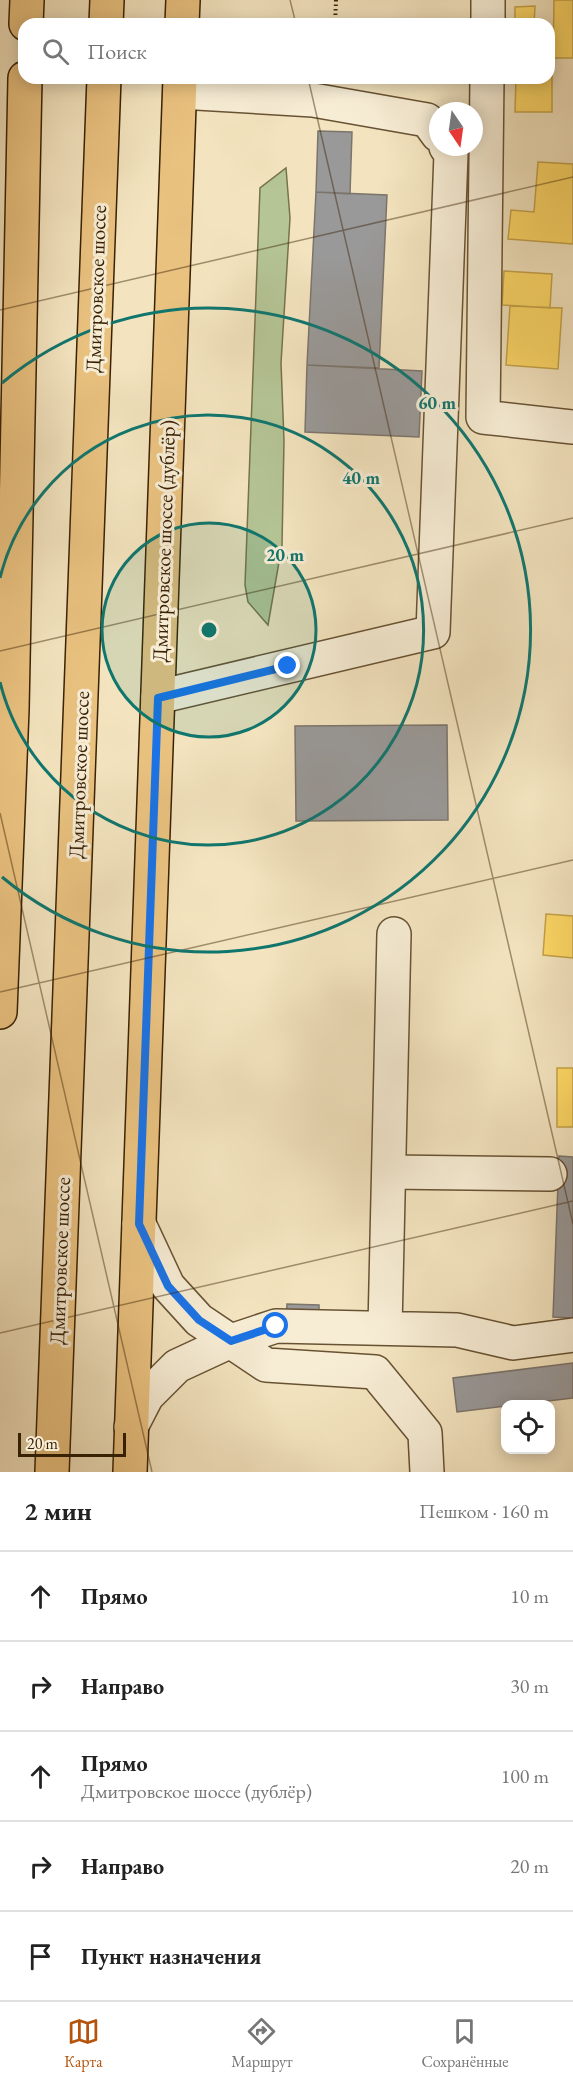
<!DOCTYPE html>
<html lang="ru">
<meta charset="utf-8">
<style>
body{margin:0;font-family:"EB Garamond",serif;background:#f6f6f6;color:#222}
.controls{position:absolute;right:18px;bottom:18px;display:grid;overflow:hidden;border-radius:12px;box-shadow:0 3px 15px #0003}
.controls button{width:54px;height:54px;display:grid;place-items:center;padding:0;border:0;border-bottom:2px solid #e0e0e0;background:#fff;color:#222;font:30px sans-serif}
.compass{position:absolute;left:429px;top:102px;width:54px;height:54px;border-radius:50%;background:#fff;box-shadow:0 3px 15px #0003;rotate:167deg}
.scale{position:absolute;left:18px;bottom:15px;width:108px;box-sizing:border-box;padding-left:6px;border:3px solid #392104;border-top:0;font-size:16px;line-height:21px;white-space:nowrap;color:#392104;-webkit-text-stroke:4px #f7edd5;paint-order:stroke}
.stop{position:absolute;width:18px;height:18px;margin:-14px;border:4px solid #1a73e8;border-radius:50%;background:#fff}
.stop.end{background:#1a73e8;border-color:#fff;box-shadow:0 2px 6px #0008}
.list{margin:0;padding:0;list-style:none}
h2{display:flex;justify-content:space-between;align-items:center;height:78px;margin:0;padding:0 24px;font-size:26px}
h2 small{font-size:20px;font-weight:400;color:#767676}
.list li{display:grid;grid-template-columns:39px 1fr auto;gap:18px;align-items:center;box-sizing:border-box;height:90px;padding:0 24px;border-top:2px solid #e0e0e0}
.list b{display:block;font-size:22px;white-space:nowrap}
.list p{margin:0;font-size:20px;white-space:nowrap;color:#767676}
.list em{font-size:20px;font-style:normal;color:#767676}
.icon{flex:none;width:33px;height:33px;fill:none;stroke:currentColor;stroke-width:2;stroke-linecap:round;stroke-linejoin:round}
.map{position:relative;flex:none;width:573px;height:1472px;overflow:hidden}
.search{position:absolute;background:#fff;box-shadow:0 3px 15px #0003;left:18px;right:18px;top:18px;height:66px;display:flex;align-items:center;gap:15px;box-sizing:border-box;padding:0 21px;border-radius:18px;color:#767676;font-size:22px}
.sheet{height:528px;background:#fff}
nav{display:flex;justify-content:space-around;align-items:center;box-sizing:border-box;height:84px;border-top:2px solid #e0e0e0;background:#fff;font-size:16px;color:#767676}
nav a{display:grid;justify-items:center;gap:3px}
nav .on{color:#b45309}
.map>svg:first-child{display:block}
</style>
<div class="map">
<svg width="573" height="1472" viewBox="0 0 573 1472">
<rect width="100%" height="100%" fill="#f3e4bf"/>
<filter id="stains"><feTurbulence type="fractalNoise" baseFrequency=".00333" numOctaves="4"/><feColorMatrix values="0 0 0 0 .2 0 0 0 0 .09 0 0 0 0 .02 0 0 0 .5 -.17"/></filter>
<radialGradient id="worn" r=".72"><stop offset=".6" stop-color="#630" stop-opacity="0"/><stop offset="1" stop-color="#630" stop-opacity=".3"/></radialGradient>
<path fill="#b5c596" stroke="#77734d" stroke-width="1.5" d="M286,168L290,218L281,363L284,441L282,545L268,625L248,602L245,585L260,188Z"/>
<path fill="#ffd966" stroke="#c4a249" stroke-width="1.5" d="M554,0H573V58H553Z
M535,6L534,24H515V7Z
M549,70H552V112H515L516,78H549Z
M538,162L573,164V244L508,239L511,210L534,212Z
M504,271L552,274L550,308L502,305Z
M510,306L562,308L558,369L506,365Z
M546,914L573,916V958L543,955Z
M557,1068H573V1127H557Z"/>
<path fill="#999" stroke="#7c756c" stroke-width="1.5" d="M318,131L352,132L350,194L316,192Z
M316,192L387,195L379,368L307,365Z
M307,365L422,371L419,437L305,432Z
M447,725L448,820L296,821L295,726Z
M559,1156L573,1157V1318L553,1317Z
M287,1304L319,1305V1322L286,1320Z
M573,1363V1398L457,1412L453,1378Z"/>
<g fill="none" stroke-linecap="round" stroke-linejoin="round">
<g stroke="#685233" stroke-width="36">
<path id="minor" d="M488,24V0
M487,78L483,417L573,427
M180,92L313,100L427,120L438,135
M158,697L433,632L451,154L446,147
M389,1172L550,1174
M139,1224L168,1286L199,1320L266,1365L375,1372L425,1433L427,1472
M385,1328L394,934
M131,1427L147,1396L177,1366L231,1341L276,1326L457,1330L513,1343L573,1335"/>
</g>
<g stroke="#392104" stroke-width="36">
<path id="major" d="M182,24L183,0
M130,1472L180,78"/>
</g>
<g stroke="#392104" stroke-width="36">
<path id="highway" d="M26,24L27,0
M106,24L107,0
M0,1012L12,709L25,78
M52,1472L104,78"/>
</g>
<path stroke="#392104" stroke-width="4" stroke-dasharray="1.5 3" stroke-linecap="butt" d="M335,24L336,0"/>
<use href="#minor" stroke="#f7edd5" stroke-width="33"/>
<use href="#major" stroke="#eac280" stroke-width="33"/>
<use href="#highway" stroke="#eac280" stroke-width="33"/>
</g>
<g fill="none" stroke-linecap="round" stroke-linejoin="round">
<path stroke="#1a73e8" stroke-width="8" d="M276,1326L231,1341L199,1320L168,1286L139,1224L158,698L288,666"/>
</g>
<path fill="none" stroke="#392104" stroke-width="1.5" stroke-opacity="0.45" d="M290,0L296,24M308,78L573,1224M0,310L573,177M0,651L573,518M0,813L152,1472M0,992L573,860M0,1333L573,1201"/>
<circle cx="209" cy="630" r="107" fill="#0f766e" fill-opacity=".12"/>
<g fill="none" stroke="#0f766e" stroke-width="3">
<circle cx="209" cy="630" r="107"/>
<path d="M0 578A215 215 0 1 1 0 682"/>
<path d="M2 383A322 322 0 1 1 2 877"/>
</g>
<g text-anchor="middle" stroke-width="6" stroke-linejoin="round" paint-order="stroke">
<g font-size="21" fill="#392104" stroke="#f7edd5">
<text transform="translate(96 289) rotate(-88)" y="7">Дмитровское шоссе</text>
<text transform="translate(164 541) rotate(-88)" y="7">Дмитровское шоссе (дублёр)</text>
<text transform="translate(79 775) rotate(-88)" y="7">Дмитровское шоссе</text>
<text transform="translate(60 1261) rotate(-88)" y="7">Дмитровское шоссе</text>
</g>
</g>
<circle cx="209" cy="630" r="9" fill="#0f766e" stroke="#f7edd5" stroke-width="3"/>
<g font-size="18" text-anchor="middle" font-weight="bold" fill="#0f766e" stroke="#f7edd5" stroke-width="6" stroke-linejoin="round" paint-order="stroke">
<text x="437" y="409">60 m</text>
<text x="361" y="484">40 m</text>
<text x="285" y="561">20 m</text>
</g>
<rect width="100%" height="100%" filter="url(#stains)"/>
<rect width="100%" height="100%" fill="url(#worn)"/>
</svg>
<div class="controls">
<button><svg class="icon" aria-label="locate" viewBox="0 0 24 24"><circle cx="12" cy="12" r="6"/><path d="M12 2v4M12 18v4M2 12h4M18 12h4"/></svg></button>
</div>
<svg class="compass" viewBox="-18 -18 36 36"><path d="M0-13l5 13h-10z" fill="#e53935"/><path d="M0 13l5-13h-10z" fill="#767676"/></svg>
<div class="scale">20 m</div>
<div class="stop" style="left:276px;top:1326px"></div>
<div class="stop end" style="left:288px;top:666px"></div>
<div class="search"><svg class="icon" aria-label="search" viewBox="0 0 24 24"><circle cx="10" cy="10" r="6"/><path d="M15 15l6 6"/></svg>Поиск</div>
</div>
<section class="sheet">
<h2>2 мин<small>Пешком · 160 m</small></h2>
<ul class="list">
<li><svg class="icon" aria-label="ahead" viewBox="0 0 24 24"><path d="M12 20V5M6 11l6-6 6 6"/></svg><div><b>Прямо</b></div><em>10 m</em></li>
<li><svg class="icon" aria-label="right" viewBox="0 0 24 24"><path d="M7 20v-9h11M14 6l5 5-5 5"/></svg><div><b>Направо</b></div><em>30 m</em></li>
<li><svg class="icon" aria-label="ahead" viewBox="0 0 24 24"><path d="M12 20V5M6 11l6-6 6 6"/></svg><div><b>Прямо</b><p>Дмитровское шоссе (дублёр)</p></div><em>100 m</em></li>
<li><svg class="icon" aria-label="right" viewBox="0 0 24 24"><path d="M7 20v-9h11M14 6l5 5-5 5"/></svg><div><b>Направо</b></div><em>20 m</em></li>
<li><svg class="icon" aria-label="arrive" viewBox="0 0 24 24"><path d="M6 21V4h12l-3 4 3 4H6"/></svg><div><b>Пункт назначения</b></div></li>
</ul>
</section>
<nav>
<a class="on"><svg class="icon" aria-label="map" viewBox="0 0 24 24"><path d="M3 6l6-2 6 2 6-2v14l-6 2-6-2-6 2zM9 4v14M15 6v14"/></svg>Карта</a>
<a><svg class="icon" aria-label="directions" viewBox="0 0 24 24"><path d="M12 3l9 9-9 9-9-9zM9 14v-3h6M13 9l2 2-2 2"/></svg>Маршрут</a>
<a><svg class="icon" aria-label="saved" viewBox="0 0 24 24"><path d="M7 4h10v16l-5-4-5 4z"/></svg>Сохранённые</a>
</nav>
